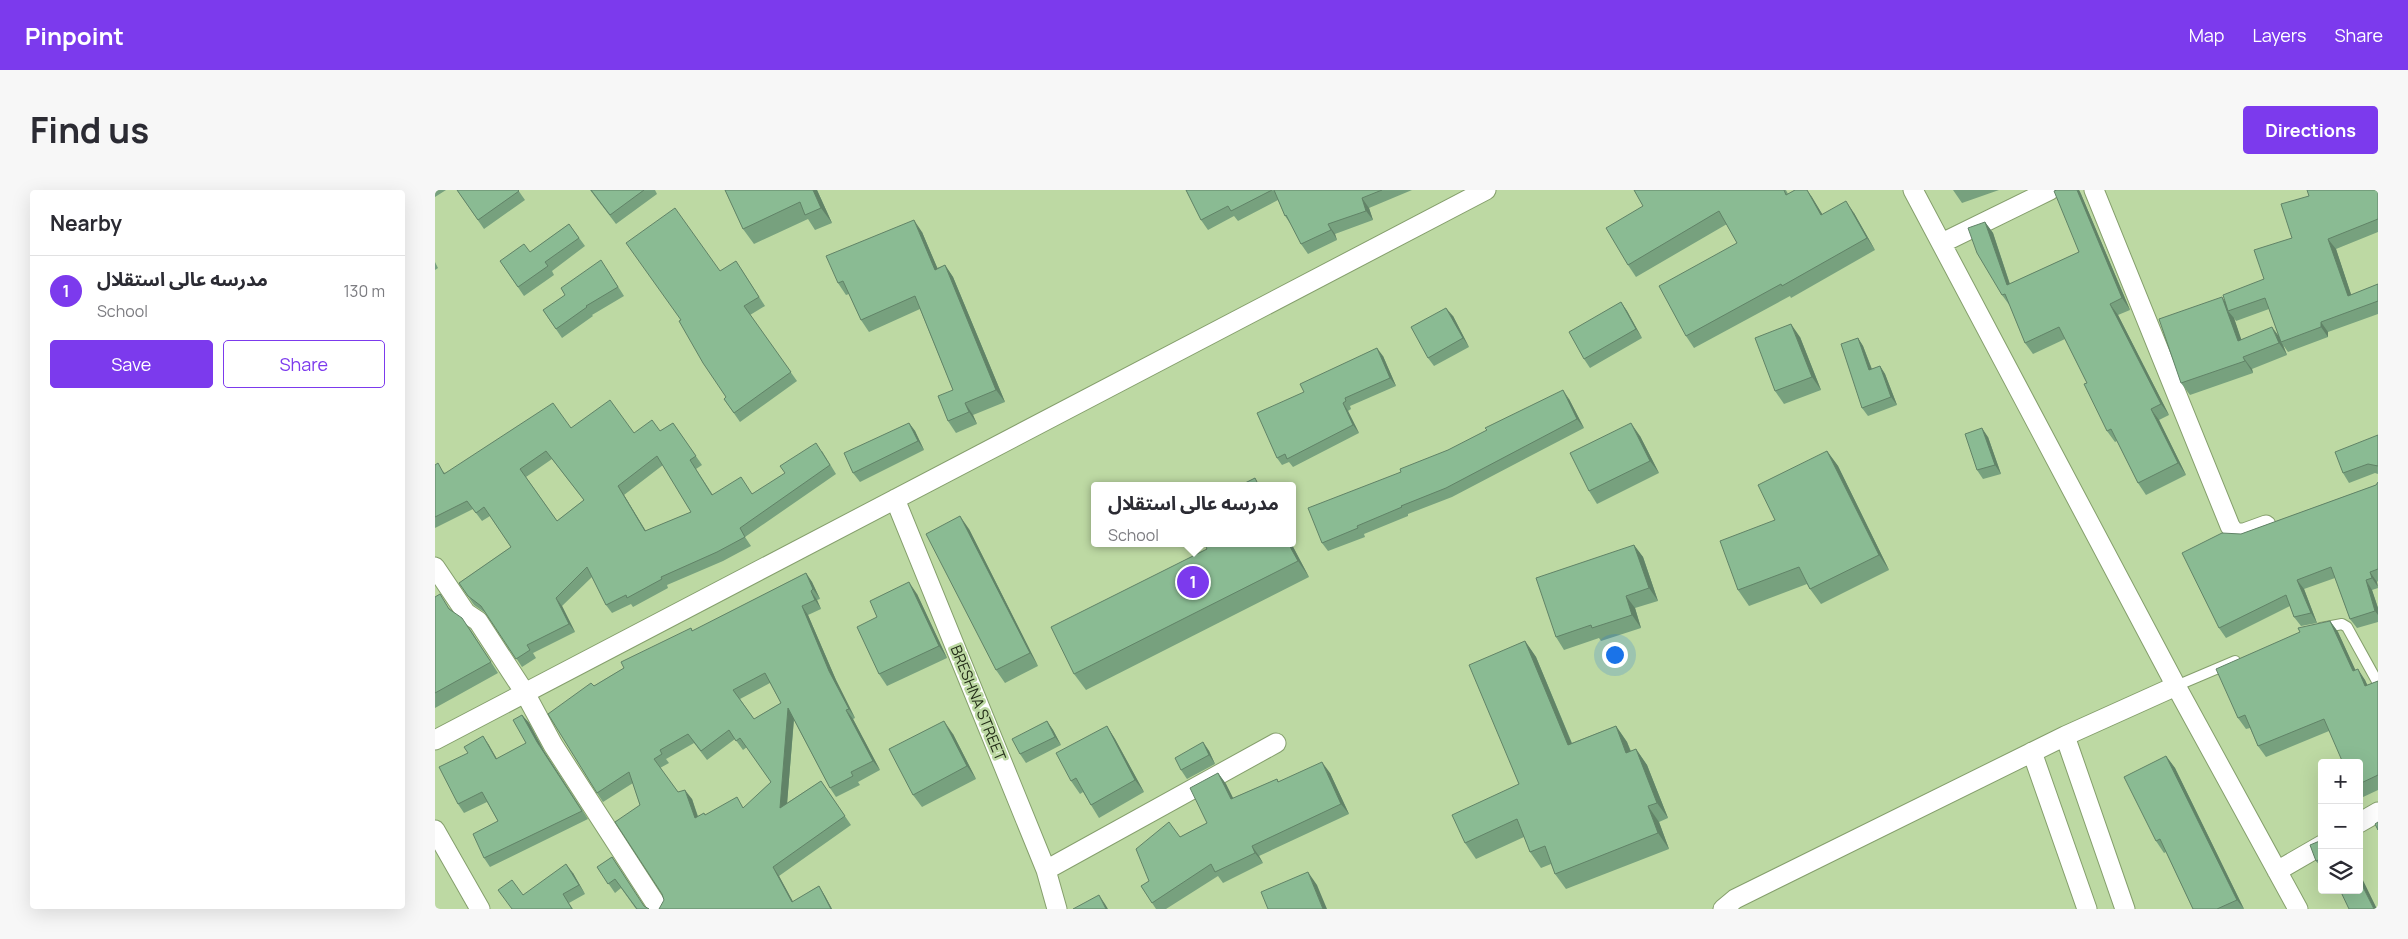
<!DOCTYPE html>
<meta charset="utf-8">
<style>
body{margin:0;font-family:Manrope,"Noto Sans Arabic",sans-serif;background:#f7f7f7;color:#2b2b33}
.controls{position:absolute;right:15px;bottom:15px;display:grid;overflow:hidden;border-radius:5px;box-shadow:0 5px 20px #0002}
.controls button{width:45px;height:45px;display:grid;place-items:center;padding:0;border:0;border-bottom:1px solid #e1e1e2;background:#fff;color:#2b2b33;font:25px sans-serif}
.you{position:absolute;left:1179px;top:464px;width:18px;height:18px;margin:-12px;border:4px solid #fff;border-radius:50%;background:#1a73e8;box-shadow:0 0 0 8px #1a73e833}
.badge{display:grid;place-items:center;width:32px;height:32px;border-radius:50%;background:#7c3aed;color:#fff;font-size:16px;font-weight:700}
.pin{position:absolute;translate:-50% -50%;border:2px solid #fff;box-shadow:0 1px 5px #0006}
.popup{position:absolute;left:656px;top:292px;width:205px;height:65px;box-sizing:border-box;display:grid;place-content:center;border-radius:5px;background:#fff;filter:drop-shadow(0 1px 4px #0005);font-size:16px;white-space:nowrap;color:#7c7c81}
.popup b{font-size:19px;color:#2b2b33}
.popup::after{content:'';position:absolute;left:50%;top:100%;margin-left:-10px;border:10px solid transparent;border-top-color:#fff}
.list{margin:0;padding:0;list-style:none}
h2{display:flex;justify-content:space-between;align-items:center;height:65px;margin:0;padding:0 20px;font-size:21px}
h2 small{font-size:16px;font-weight:400;color:#7c7c81}
.list li{display:grid;grid-template-columns:32px 1fr auto;gap:15px;align-items:center;box-sizing:border-box;height:70px;padding:0 20px;border-top:1px solid #e1e1e2}
.list b{display:block;font-size:19px;white-space:nowrap}
.list p{margin:0;font-size:16px;white-space:nowrap;color:#7c7c81}
.list em{font-size:16px;font-style:normal;color:#7c7c81}
.actions{display:flex;gap:10px;padding:15px 20px}
.actions a{flex:1;padding:11px 0;border:1px solid #7c3aed;border-radius:5px;text-align:center;font-size:18px;color:#7c3aed}
.actions .main{background:#7c3aed;color:#fff}
.icon{flex:none;width:28px;height:28px;fill:none;stroke:currentColor;stroke-width:2;stroke-linecap:round;stroke-linejoin:round}
.map{position:relative;flex:none;width:1943px;height:719px;overflow:hidden;border-radius:5px}
header{display:flex;align-items:center;gap:30px;box-sizing:border-box;height:70px;padding:0 25px;background:#7c3aed;color:#fff}
header strong{font-size:24px}
nav{display:flex;gap:28px;margin-inline-start:auto;font-size:18px}
.intro{display:flex;align-items:center;justify-content:space-between;box-sizing:border-box;height:120px;padding:0 30px}
h1{margin:0;font-size:35px}
.button{padding:12px 22px;border-radius:5px;background:#7c3aed;color:#fff;font-size:18px;font-weight:700}
main{display:flex;gap:30px;padding:0 30px}
aside{flex:1;background:#fff;border-radius:5px;box-shadow:0 5px 20px #0002}
.map>svg:first-child{display:block}
</style>
<header>
<strong>Pinpoint</strong>
<nav><a>Map</a><a>Layers</a><a>Share</a></nav>
</header>
<div class="intro"><h1>Find us</h1><a class="button">Directions</a></div>
<main>
<aside>
<h2>Nearby<small></small></h2>
<ul class="list">
<li><span class="badge">1</span><div><b>مدرسه عالی استقلال</b><p>School</p></div><em>130 m</em></li>
</ul>
<div class="actions"><a class="main">Save</a><a>Share</a></div>
</aside>
<div class="map">
<svg width="1943" height="719" viewBox="0 0 1943 719">
<rect width="100%" height="100%" fill="#bdd9a3"/>
<g fill="none" stroke-linecap="round" stroke-linejoin="round">
<g stroke="#859f6c" stroke-width="12">
<path id="lane" d="M1886,438L1907,434L1912,437L1943,493
M1741,496L1800,471"/>
</g>
<g stroke="#859f6c" stroke-width="21">
<path id="street" d="M1478,0L1741,496L1863,719
M1659,0L1795,336L1800,343H1809L1831,335
M1507,53L1615,0
M460,309L611,680L622,719
M0,377L31,423L43,431L90,503L118,555L224,719
M1630,546L1690,719
M0,550L1051,0
M1597,562L1652,719
M1924,633L1943,622
M0,640L45,719
M611,680L841,553
M1842,681L1887,655
M1288,719L1300,709L1630,546L1741,496"/>
</g>
<use href="#lane" stroke="#fff" stroke-width="10"/>
<use href="#street" stroke="#fff" stroke-width="19"/>
</g>
<path fill="#77a17e" fill-rule="evenodd" d="M0,0H11L0,7Z
M22,0H83L90,10L49,39Z
M155,0H220L222,4L181,34Z
M290,0H382L397,33L380,40L373,29L319,54L308,39Z
M751,0H977L934,18L938,30L900,44L902,50L873,64L866,54L857,36L850,26L843,10L803,31L799,26L773,40L766,30Z
M1199,0H1351L1353,4L1360,0H1372L1387,24L1419,23L1440,60L1356,108L1355,106L1259,158L1251,146L1302,53L1292,34L1201,87L1193,75L1208,16Z
M1518,0H1564L1527,13Z
M1622,0H1644L1646,4L1695,120L1683,125L1734,225L1724,230L1751,285L1711,305L1703,293L1682,251L1680,252L1672,241L1652,193L1630,149L1598,164L1590,153L1575,116L1567,105L1550,32L1558,43L1575,94L1644,62Z
M1943,0V42L1901,59L1916,105L1943,94V124L1893,142V147L1853,162L1848,155L1852,165L1817,179L1818,183L1755,205L1746,193L1790,111L1829,89L1857,48ZM1834,119L1844,147L1806,150L1799,128L1801,131Z
M134,34L150,56L117,81L119,85L89,106L65,71L95,62Z
M487,42L502,78L510,75L518,87L570,212L538,225L542,234L521,243L513,231L518,200L485,119L434,142L426,130L414,104L411,105L403,93Z
M0,72L3,78L0,80Z
M172,79L189,106L157,125L158,126L127,148L108,120Z
M307,80L330,116L315,125L362,191L305,232L289,209L291,207L285,81Z
M1186,112L1192,121L1207,148L1155,178L1149,169Z
M1018,126L1034,157L999,176L993,168Z
M1365,147L1386,200L1349,214L1340,201Z
M1423,148L1428,156L1437,179L1445,176L1450,184L1462,215L1433,226L1427,218Z
M948,166L961,196L915,216L916,219L913,221L924,243L858,277L854,272L847,275L842,268Z
M1134,209L1149,238L1017,307L973,324V326L929,344L930,347L893,361L887,353L966,282L1013,260Z
M238,233L267,275L261,279L278,305L317,304L387,261L401,284L310,347L316,356L288,371L232,395L233,398L198,417L196,414L177,423L171,415L157,387L127,416L140,442L98,463L101,468L87,477L52,424L39,415L24,393L76,357L55,326L47,331L38,319L0,338V275L10,283L136,238L199,243L225,241ZM117,269L149,310L122,331L91,287ZM228,275L256,322L211,341L189,305Z
M474,233L480,241L489,260L425,292L418,283Z
M1943,245V284L1940,283L1914,293L1908,283Z
M1205,246L1224,283L1162,314L1154,301Z
M1553,247L1566,284L1548,289L1542,280Z
M1392,261L1403,276L1454,380L1386,414L1375,399L1372,394L1314,416L1303,400L1340,330Z
M1943,292V391L1942,392L1943,398L1937,400L1943,418V432L1922,438L1915,429L1900,388L1869,399L1882,433L1866,436L1859,427L1855,416L1791,448L1784,438L1806,344L1941,295Z
M534,339L603,476L570,493L561,480Z
M856,353L874,387L651,500L639,484Z
M1199,355L1208,367L1223,411L1200,418L1206,438L1166,451L1164,448L1129,460L1121,447Z
M371,383L377,392L385,409L382,410L386,419L373,425L401,490L420,528L418,529L445,580L423,592L425,595L401,607L395,598L359,530L352,613L386,591L416,635L344,686L358,712L384,696L390,706L397,719L229,710L205,615L198,593L168,612L162,603L159,496L256,438L258,441ZM335,493L346,513L319,529L305,509ZM300,549L308,560L312,557L336,592L309,618L263,626L257,609L243,602L225,578L234,573L231,569L259,553L272,570Z
M482,404L512,468L452,496L444,484L442,427Z
M0,407L15,419L35,439L63,483L0,518Z
M1895,431L1903,442L1920,480L1930,490L1932,495L1943,491V600L1926,608L1924,605V573L1894,541L1831,567L1823,556L1815,538L1811,539L1803,528Z
M1090,451L1101,467L1137,553L1181,536L1192,552L1196,561L1201,559L1212,575L1233,628L1224,632L1234,659L1131,699L1120,684L1116,674L1106,678L1095,662L1089,647L1041,669L1030,653L1084,594Z
M87,525L94,533L109,561L153,629L55,677L49,668L63,631L52,612L29,623L23,614L33,563L48,546L62,569L91,553Z
M612,531L618,540L626,555L591,573L585,564Z
M672,536L680,549L709,602L664,628L648,602L645,604L636,591Z
M518,544L541,589L487,617L478,605Z
M768,552L774,561L780,574L752,589L746,580Z
M1731,566L1740,578L1809,719H1758L1731,662L1729,663L1721,651Z
M783,583L791,594L798,608L842,589L844,592L895,583L914,624L824,666L828,673L788,693L783,686L731,719H721L706,696L714,691L745,647L772,633Z
M1887,650V678L1881,671Z
M177,667L183,676L209,717L201,719L186,698L180,703L162,677Z
M138,683L150,704L134,713L138,719H77L88,705Z"/>
<path fill="#618367" d="M378,0H382L397,33L386,18Z
M1372,0L1377,7L1395,37L1386,25Z
M1642,0H1644L1646,4L1695,120L1687,108Z
M927,8L934,18L938,30L931,21Z
M1411,11L1419,23L1440,60L1432,48Z
M479,30L487,42L508,91L500,80Z
M1550,32L1558,43L1579,107L1572,95Z
M893,34L900,44L902,50L896,40Z
M1893,49L1901,59L1920,116L1913,106Z
M510,75L518,87L570,212L561,200Z
M1787,107L1795,119L1793,121L1799,128L1811,163L1803,151Z
M1186,112L1192,121L1207,148L1201,139Z
M1675,114L1683,125L1734,225L1726,214Z
M1011,118L1018,126L1034,157L1028,148Z
M1886,132L1893,142V147L1886,137Z
M1356,134L1365,147L1386,200L1377,187Z
M1837,137L1846,149V152L1848,155L1852,165L1844,153Z
M1423,148L1428,156L1440,188L1434,180Z
M942,158L948,166L961,196L955,188Z
M1808,167L1817,179L1818,183L1810,171Z
M1445,176L1450,184L1462,215L1456,207Z
M1128,200L1134,209L1149,238L1142,229Z
M530,213L538,225L542,234L534,222Z
M908,213L913,221L924,243L918,235Z
M1716,219L1724,230L1751,285L1743,273Z
M474,233L480,241L489,260L483,251Z
M1196,233L1205,246L1224,283L1215,271Z
M1547,238L1553,247L1566,284L1560,275Z
M1392,261L1403,276L1454,380L1444,365Z
M183,296L189,305L216,350L210,341Z
M525,326L534,339L603,476L595,463Z
M853,353H856L874,387L863,371Z
M1199,355L1208,367L1223,411L1214,398Z
M1935,382L1942,392L1943,397L1937,388Z
M371,383L377,392L385,409L378,399Z
M1862,390L1869,399L1882,433L1876,423Z
M1931,390L1937,400L1943,418V425L1940,421Z
M474,392L482,404L512,468L504,456Z
M376,401L382,410L386,419L380,410Z
M1191,406L1200,418L1206,438L1197,425Z
M121,408L127,416L140,442L134,434Z
M367,416L373,425L401,490L420,528L414,519L394,481Z
M1895,431L1903,442L1926,492L1918,481Z
M1090,451L1101,467L1144,571L1133,555Z
M1923,479L1930,490L1938,507L1930,496Z
M353,518L359,527L351,627L345,618Z
M411,520L418,529L445,580L438,571Z
M87,525L94,533L109,561L153,629L102,552Z
M509,531L518,544L541,589L532,576Z
M612,531L618,540L626,555L620,547Z
M672,536L680,549L709,602L700,590Z
M1181,536L1192,552L1202,579L1191,563Z
M48,546L54,555L67,578L61,569Z
M768,552L774,561L780,574L774,565Z
M1201,559L1212,575L1233,628L1222,613Z
M1731,566L1740,578L1809,719L1802,710Z
M887,572L895,583L914,624L906,614Z
M783,583L791,594L804,620L796,609Z
M250,600L257,609L266,637L260,628Z
M1213,616L1224,632L1234,659L1223,643Z
M817,656L824,666L828,673L820,663Z
M131,674L138,683L150,704L144,695Z
M338,677L344,686L362,719L357,712Z
M873,682L882,695L892,719H888Z
M1924,682L1942,719H1939L1924,689Z
M384,696L390,706L397,719H396Z
M664,705L670,714L673,719H671Z"/>
<path fill="#8abb93" stroke="#618367" fill-rule="evenodd" d="M22,0H83L84,1L43,30Z
M156,0H209L175,25Z
M290,0H378L386,18L370,25L365,12L308,39Z
M751,0H837L796,21L793,16L766,30Z
M839,0H947L927,8L931,21L893,34L896,40L866,54L851,25L850,26Z
M1199,0H1349L1351,5L1360,0H1372L1386,25L1411,11L1432,48L1347,96L1346,94L1251,146L1224,96L1302,53L1284,21L1193,75L1171,38L1208,16Z
M1622,0H1642L1687,108L1675,114L1726,214L1716,219L1743,273L1703,293L1676,239L1672,241L1649,194L1652,193L1624,137L1590,153L1570,104L1567,105L1542,63L1533,38L1550,32L1572,95L1644,62L1619,1Z
M1872,0H1943V29L1893,49L1913,106L1943,94V111L1886,132V137L1846,152L1830,108L1793,121L1788,105L1829,89L1819,60L1857,48L1846,14L1874,6Z
M240,18L285,81L301,71L324,107L309,116L356,182L299,223L289,209L291,207L268,173L244,131L246,130L191,53Z
M479,30L500,80L510,75L561,200L530,213L534,222L513,231L503,206L518,200L480,106L426,130L408,91L403,93L391,66Z
M134,34L144,48L110,72L113,76L83,97L65,71L89,54L95,62Z
M166,70L183,97L151,116L152,117L121,139L108,120L130,105L126,98Z
M1787,107L1803,151L1837,137L1844,153L1808,167L1810,171L1746,193L1724,129Z
M1186,112L1201,139L1149,169L1134,142Z
M1011,118L1028,148L993,168L976,137Z
M1356,134L1377,187L1340,201L1320,148Z
M1423,148L1434,180L1445,176L1456,207L1427,218L1406,154Z
M942,158L955,188L910,208L911,211L908,213L918,235L852,269L850,264L842,268L822,223L869,202L865,194Z
M1128,200L1142,229L1011,298L966,316L967,317L922,336L923,338L887,353L873,318L966,282L965,279L1013,260L1052,240L1050,238Z
M175,210L199,243L217,230L225,241L238,233L261,266L255,270L277,305L306,287L317,304L350,283L345,276L381,253L395,275L305,338L310,347L282,362L226,387L227,389L192,408L191,405L171,415L152,377L121,408L134,434L92,455L95,460L81,469L46,416L33,406L24,393L76,357L49,317L41,323L32,311L0,327V275L3,273L9,284L118,213L136,238ZM111,261L149,310L122,331L85,279ZM222,266L256,322L210,341L183,296Z
M474,233L483,251L418,283L409,263Z
M1196,233L1215,271L1154,301L1135,263Z
M1547,238L1560,275L1542,280L1530,244Z
M1943,245V276L1933,274L1908,283L1900,262Z
M1392,261L1444,365L1375,399L1364,377L1303,400L1285,351L1340,330L1323,295Z
M820,288L824,296H804Z
M1943,292V379L1935,382L1937,388L1931,390L1940,421L1915,429L1896,377L1862,390L1876,423L1859,427L1851,405L1784,438L1747,363L1787,343L1806,344L1941,295Z
M525,326L595,463L561,480L491,344Z
M769,353H853L863,371L639,484L616,437L772,359Z
M1199,355L1214,398L1191,406L1197,425L1157,438L1156,435L1121,447L1101,388Z
M371,383L378,399L376,401L380,410L367,416L394,481L414,519L411,520L438,571L416,582L418,586L395,598L353,518L345,618L386,591L410,626L338,677L357,712L384,696L396,719H224L229,710L227,704L180,632L205,615L194,582L162,603L113,524L156,493L159,496L189,478L186,472L256,438L257,441ZM330,483L346,513L319,529L298,500ZM294,540L301,551L305,548L336,592L308,618L302,607L270,625L269,623L260,628L250,600L243,602L219,569L227,564L225,560L253,544L266,561Z
M474,392L504,456L444,484L422,437L442,427L435,411Z
M5,404L14,419L27,428L56,472L0,503V407Z
M1895,431L1918,481L1923,479L1930,496L1943,491V585L1924,594V573H1908L1889,529L1823,556L1810,525L1803,528L1781,479L1865,442L1863,438Z
M1090,451L1133,555L1181,536L1191,563L1201,559L1222,613L1213,616L1223,643L1120,684L1110,656L1095,662L1082,629L1030,653L1017,625L1084,594L1034,475Z
M87,525L102,552L147,621L49,668L38,644L63,631L47,602L23,614L4,577L33,563L29,557L48,546L61,569L91,553L78,530Z
M509,531L532,576L478,605L454,559Z
M612,531L620,547L585,564L577,549Z
M672,536L700,590L656,615L641,588L636,591L621,563Z
M768,552L774,565L746,580L740,568Z
M1731,566L1802,710L1782,719H1758L1725,649L1721,651L1689,587Z
M887,572L906,614L817,656L820,663L780,682L776,674L717,713L706,696L714,691L701,659L734,632L745,647L772,633L755,598L783,583L796,609L842,589L843,592Z
M1943,632V640L1940,634Z
M1887,650V668L1881,671L1875,655Z
M177,667L209,716L214,719H202L180,689L173,694L162,677Z
M131,674L144,695L128,704L137,719H77L63,700L77,690L88,705Z
M873,682L888,719H833L826,702Z
M1924,689L1939,719H1914L1905,700H1924Z
M664,705L671,719H638Z"/>
<g text-anchor="middle" stroke-width="5" stroke-linejoin="round" paint-order="stroke">
<g font-size="15" fill="#242e19" stroke="#bdd9a3">
<text transform="translate(543 513) rotate(68)" y="5">BRESHNA STREET</text>
</g>
</g>
</svg>
<div class="controls">
<button>+</button>
<button>−</button>
<button><svg class="icon" aria-label="layers" viewBox="0 0 24 24"><path d="M12 4l9 5-9 5-9-5zM3 14l9 5 9-5"/></svg></button>
</div>
<div class="you"></div>
<div class="pin badge" style="left:758px;top:392px">1</div>
<div class="popup"><b>مدرسه عالی استقلال</b>School</div>
</div>
</main>
